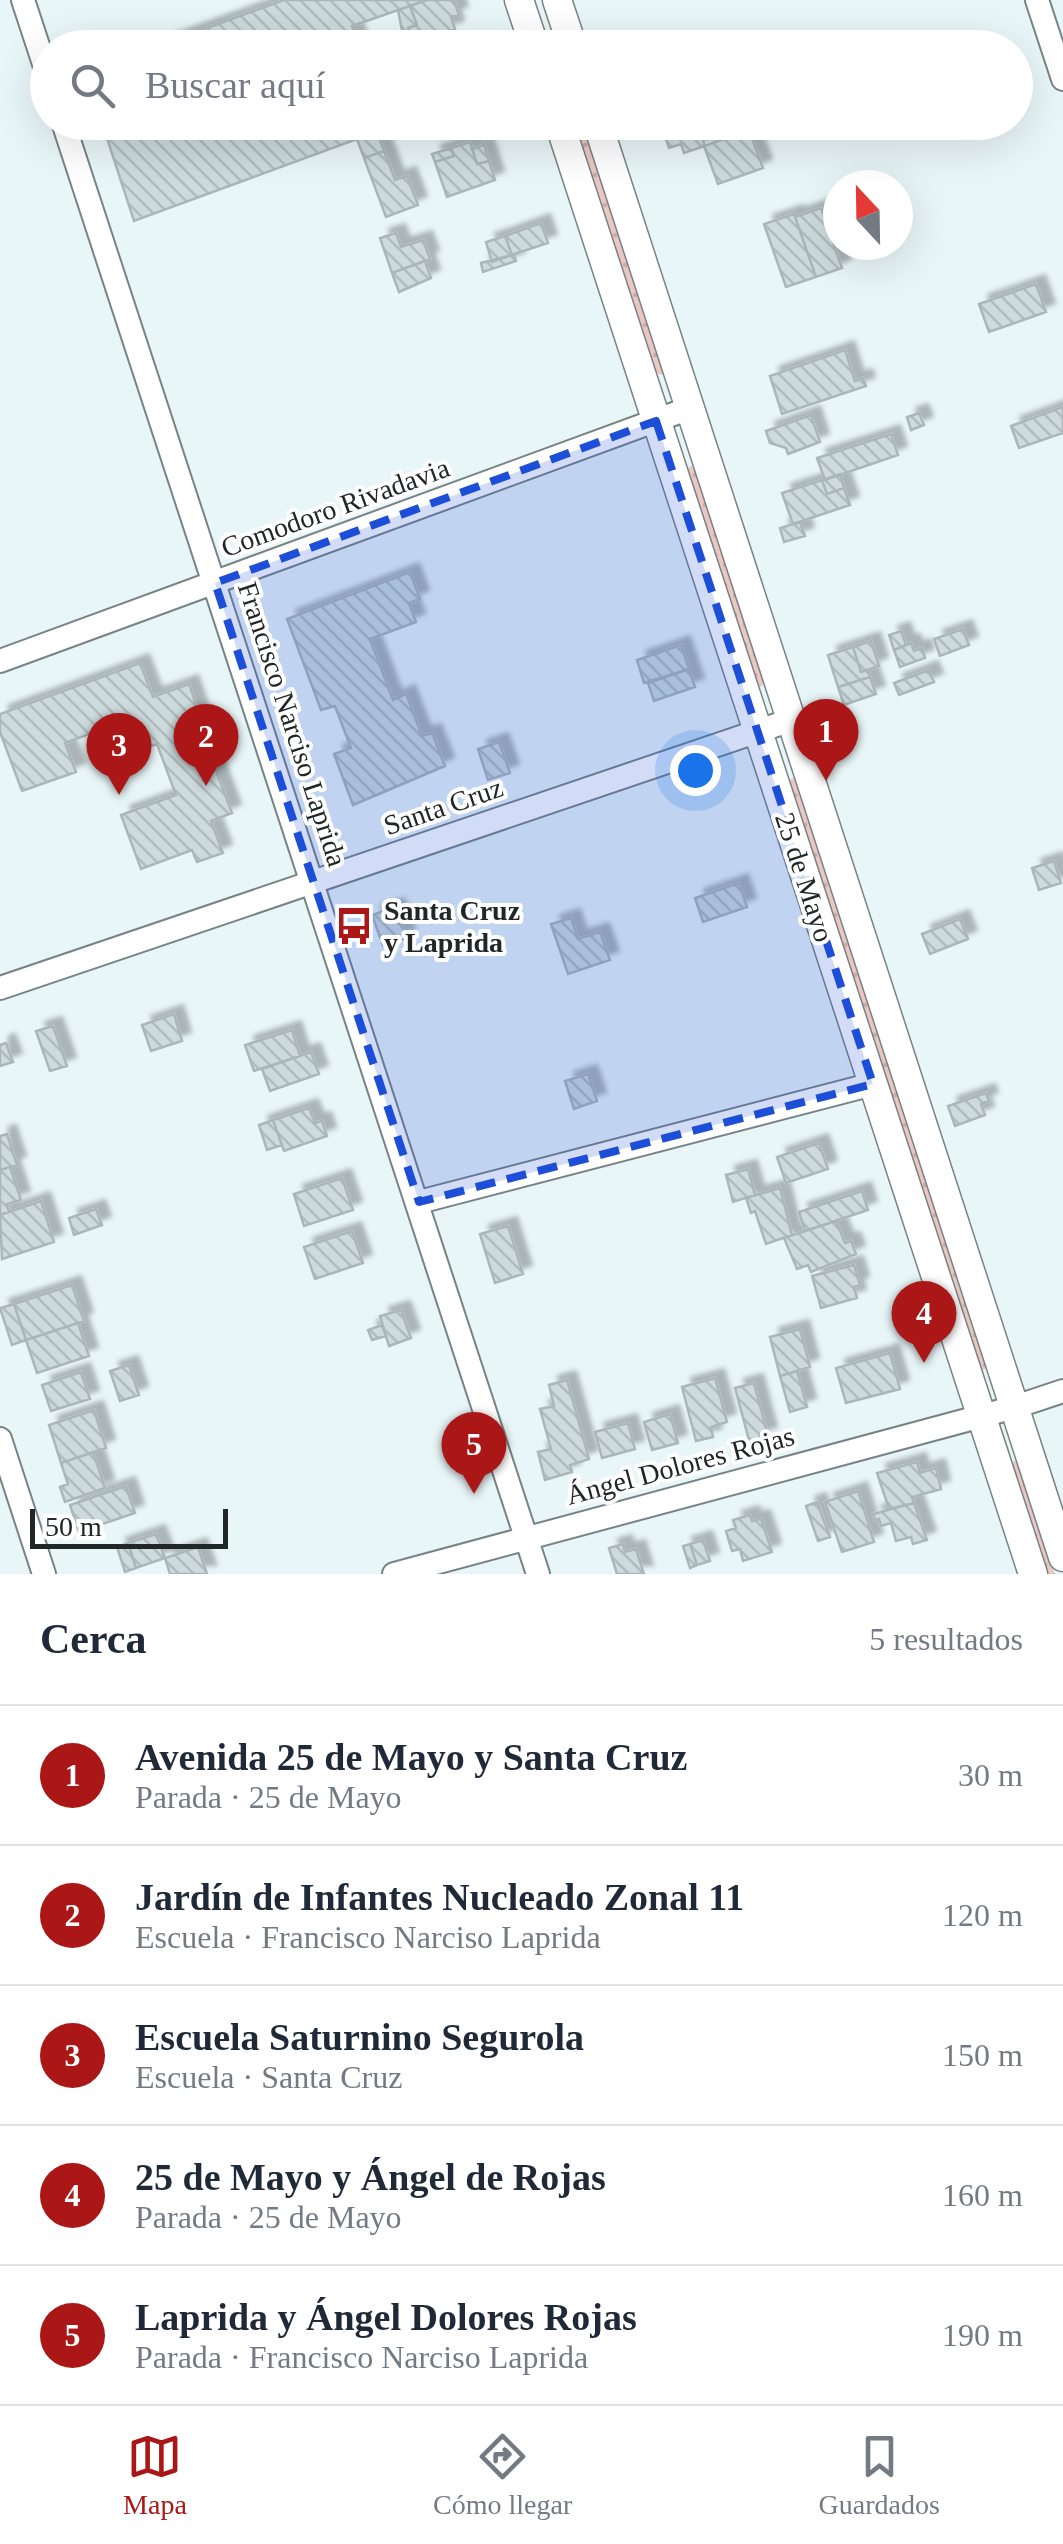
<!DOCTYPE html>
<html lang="es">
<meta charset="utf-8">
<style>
body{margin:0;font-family:Georgia,serif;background:#f6f6f7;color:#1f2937}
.compass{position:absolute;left:823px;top:170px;width:90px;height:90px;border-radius:50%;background:#fff;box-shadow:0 10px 40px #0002;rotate:338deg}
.scale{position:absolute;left:30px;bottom:25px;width:198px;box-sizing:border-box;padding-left:10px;border:5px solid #212627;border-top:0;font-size:28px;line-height:35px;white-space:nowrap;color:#212627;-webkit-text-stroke:8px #fff;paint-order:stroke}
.you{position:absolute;left:695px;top:770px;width:35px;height:35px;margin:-25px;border:8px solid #fff;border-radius:50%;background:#1a73e8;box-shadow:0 0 0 15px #1a73e833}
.badge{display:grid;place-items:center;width:65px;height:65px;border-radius:50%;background:#aa1716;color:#fff;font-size:32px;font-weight:700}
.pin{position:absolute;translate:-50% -82px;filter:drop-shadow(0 2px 5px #0008)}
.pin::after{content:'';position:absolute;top:52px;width:35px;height:30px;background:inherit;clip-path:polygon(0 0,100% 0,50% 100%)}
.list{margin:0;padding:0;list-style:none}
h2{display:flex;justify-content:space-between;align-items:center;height:130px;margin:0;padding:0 40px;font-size:42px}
h2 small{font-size:32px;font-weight:400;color:#747a83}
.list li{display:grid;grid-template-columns:65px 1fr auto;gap:30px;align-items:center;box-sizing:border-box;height:140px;padding:0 40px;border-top:2px solid #e0e1e3}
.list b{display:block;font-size:38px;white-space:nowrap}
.list p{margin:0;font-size:32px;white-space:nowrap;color:#747a83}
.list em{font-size:32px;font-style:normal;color:#747a83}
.icon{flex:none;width:55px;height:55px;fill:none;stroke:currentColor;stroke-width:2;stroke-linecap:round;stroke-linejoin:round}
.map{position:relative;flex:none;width:1063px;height:1574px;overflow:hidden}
.search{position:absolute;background:#fff;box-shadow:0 10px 40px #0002;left:30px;right:30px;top:30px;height:110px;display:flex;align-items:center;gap:25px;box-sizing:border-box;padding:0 35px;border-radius:55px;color:#747a83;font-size:38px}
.sheet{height:830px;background:#fff}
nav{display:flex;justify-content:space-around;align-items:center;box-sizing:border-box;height:140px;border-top:2px solid #e0e1e3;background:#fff;font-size:28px;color:#747a83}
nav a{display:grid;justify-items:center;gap:5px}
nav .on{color:#aa1716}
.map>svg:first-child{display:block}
</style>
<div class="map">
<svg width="1063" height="1574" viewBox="0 0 1063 1574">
<defs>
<pattern id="grass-dots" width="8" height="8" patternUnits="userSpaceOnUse" patternTransform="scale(2.5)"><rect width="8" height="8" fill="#ecc7c2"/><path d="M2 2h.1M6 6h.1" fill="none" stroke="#caaba7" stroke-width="1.8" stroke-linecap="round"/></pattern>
<pattern id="building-back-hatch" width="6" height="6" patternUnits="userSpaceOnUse" patternTransform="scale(2.5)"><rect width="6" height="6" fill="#cddbdd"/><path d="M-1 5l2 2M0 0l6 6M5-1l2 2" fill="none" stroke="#b0bcbe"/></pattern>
<filter id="shadow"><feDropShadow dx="9" dy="-9" stdDeviation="2.5" flood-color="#0004"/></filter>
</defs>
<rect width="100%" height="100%" fill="#e9f6f8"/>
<path fill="url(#grass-dots)" d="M574,123H583L664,371L662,375L657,373Z
M690,466L694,467L764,682L761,687L756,684L687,470Z
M792,778L796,780L987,1365L984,1370L979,1367L789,782Z
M1014,1461L1019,1462L1055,1574H1047L1011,1465Z"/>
<path fill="url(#building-back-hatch)" stroke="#aab6b8" stroke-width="2.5" filter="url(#shadow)" d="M284,0H427L352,26L360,48H152Z
M427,0H454L459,15L451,17L455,29L414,43L408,28L417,25L410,6Z
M410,6L417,25L408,28L412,38L404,41L398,10Z
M112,122H385L387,128L134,221L103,126Z
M665,122H704L709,135L702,137L705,146L684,153L681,144L669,148L663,131L668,130Z
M749,130L763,168L718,184L704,146Z
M377,132L384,151L364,158L357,139Z
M470,142L477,164L489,161L495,180L447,197L435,162L454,156L451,148Z
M484,145L489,161L477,164L472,149Z
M451,148L454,156L435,162L432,154Z
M384,151L395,180L407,176L418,205L386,217L364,158Z
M821,208L842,268L816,277L795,217Z
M794,214L816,277L786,287L764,224Z
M541,223L548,243L514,254L516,261L483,272L481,263L512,255L505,236Z
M396,233L401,247L423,240L430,259L392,273L380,238Z
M505,236L512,255L492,262L486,242Z
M425,261L431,278L399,292L392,273Z
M1036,284L1046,312L989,332L979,304Z
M845,350L855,381L863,378L866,386L782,414L770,376Z
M1063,407V433L1019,448L1011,426Z
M919,413L924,425L911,430L907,417Z
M811,415L820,442L788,454L786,448L770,443L766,431Z
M891,434L898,455L825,480L817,458Z
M840,474L844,488L827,494L822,480Z
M822,480L827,494L844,488L850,505L793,524L782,493Z
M800,522L805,536L784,542L780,528Z
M410,572L420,599L409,603L416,622L370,639L393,700L406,694L422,736L432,733L445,766L353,805L334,754L351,748L335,706L321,710L287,619Z
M963,629L969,645L940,656L934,639Z
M901,631L906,645L894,650L889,635Z
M871,641L879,666L861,672L853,647Z
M911,643L914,651L922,648L925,658L900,667L894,650Z
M681,645L689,669L644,683L637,660Z
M853,647L861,672L868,670L870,677L838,687L828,655Z
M140,663L153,697L189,684L204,727L186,734L197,765L212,760L232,813L211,821L223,853L197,862L192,850L141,869L121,815L176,795L157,744L108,761L97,731L65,743L76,772L22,791L0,732V714Z
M689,669L695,687L654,701L648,683Z
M929,670L934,682L899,695L894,683Z
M870,677L876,694L844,705L838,687Z
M499,742L510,773L488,780L478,749Z
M1054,861L1061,883L1039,890L1032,868Z
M739,883L747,907L703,922L695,898Z
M395,907L406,938L383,946L372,915Z
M571,918L578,939L600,932L610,960L568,974L551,924Z
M960,919L968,939L930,954L922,934Z
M174,1014L182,1041L151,1051L142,1025Z
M53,1026L67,1066L50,1071L36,1031Z
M292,1030L300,1056L254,1071L245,1045Z
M6,1043L13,1062L0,1066V1045Z
M311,1052L319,1074L270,1091L262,1069Z
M588,1074L597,1101L574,1109L565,1081Z
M986,1093L989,1101L981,1104L985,1115L955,1126L948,1106Z
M309,1108L315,1123L322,1121L327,1136L284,1151L273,1120Z
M273,1120L282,1145L267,1150L259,1125Z
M7,1134L17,1165L0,1170V1136Z
M819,1143L828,1169L786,1183L777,1157Z
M10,1167L21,1200L7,1204L9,1212L0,1215V1170Z
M748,1169L755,1195L733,1202L726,1175Z
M342,1178L353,1210L304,1226L294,1194Z
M780,1188L792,1235L766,1244L755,1211L751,1213L746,1198Z
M862,1191L868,1210L805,1231L799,1212Z
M41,1201L54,1242L2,1259L0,1215Z
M96,1209L102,1225L74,1235L69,1218Z
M836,1221L845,1243L851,1241L856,1254L811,1272L808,1265L797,1269L784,1238Z
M508,1226L523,1274L495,1283L480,1234Z
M352,1231L363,1263L315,1279L304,1247Z
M854,1265L860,1285L854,1287L857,1298L821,1308L812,1276Z
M72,1285L84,1321L26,1340L14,1304Z
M14,1304L26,1340L12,1345L0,1308Z
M401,1310L411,1338L389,1346L380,1316Z
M78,1323L89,1356L37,1373L26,1340Z
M382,1325L386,1336L372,1340L368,1330Z
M800,1329L810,1367L780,1376L770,1337Z
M890,1353L900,1389L846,1403L836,1368Z
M129,1365L139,1395L120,1401L110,1371Z
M797,1371L807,1407L790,1412L780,1376Z
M81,1372L90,1399L51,1411L42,1385Z
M715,1378L727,1422L711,1427L713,1437L696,1441L682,1387Z
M567,1380L589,1459L570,1465L572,1472L545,1480L538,1452L551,1449L540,1409L554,1406L549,1385Z
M754,1383L768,1436L749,1440L735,1388Z
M94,1410L106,1448L61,1463L49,1425Z
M670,1414L678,1443L652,1450L644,1422Z
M628,1423L635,1449L602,1458L595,1432Z
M93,1452L105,1488L65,1502L60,1487L68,1484L61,1463Z
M917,1462L920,1473L936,1468L941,1489L912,1497L914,1503L889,1509L877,1473Z
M126,1486L135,1513L79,1532L70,1505Z
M858,1491L874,1542L842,1552L825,1502Z
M817,1502L830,1537L818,1541L806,1506Z
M914,1503L927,1540L913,1544L911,1537L896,1541L891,1523L881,1526L879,1519L875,1520L873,1514Z
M750,1515L752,1521L761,1519L772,1552L743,1561L740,1549L732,1551L726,1531L736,1528L733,1520Z
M156,1534L165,1558L136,1568L128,1543Z
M703,1540L710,1561L697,1565L690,1544Z
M128,1543L136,1568L125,1572L117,1547Z
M623,1544L625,1552L636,1549L644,1574H617L609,1548Z
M690,1544L697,1565L690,1568L683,1546Z
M198,1547L207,1574H170L165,1558Z"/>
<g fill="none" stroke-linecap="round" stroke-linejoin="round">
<g stroke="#778385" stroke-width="26">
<path id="minor" d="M23,0L48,76
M1037,0L1063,79
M63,122L538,1574
M0,661L690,408
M0,988L791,720
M419,1202L873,1084
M0,1439L44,1574
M394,1574L1015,1407L1063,1391"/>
</g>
<g stroke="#778385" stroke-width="31">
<path id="tertiary" d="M519,0L535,48
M557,0L573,48
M559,122L1033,1574
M597,122L1063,1557"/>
</g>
<use href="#minor" stroke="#fff" stroke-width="22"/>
<use href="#tertiary" stroke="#fff" stroke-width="28"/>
</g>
<path fill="#1d4ed8" fill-opacity="0.2" stroke="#1d4ed8" stroke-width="8" stroke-dasharray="20 12" stroke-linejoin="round" d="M656,421L873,1084L419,1202L215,583Z"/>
<defs>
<g id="bus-bare" transform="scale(3)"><path d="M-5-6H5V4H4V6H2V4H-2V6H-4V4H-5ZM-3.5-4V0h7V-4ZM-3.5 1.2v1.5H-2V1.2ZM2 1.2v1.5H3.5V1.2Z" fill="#aa1716" stroke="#fff" stroke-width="2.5" paint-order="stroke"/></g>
</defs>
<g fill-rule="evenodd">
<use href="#bus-bare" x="354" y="926"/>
</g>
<g text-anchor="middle" stroke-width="8" stroke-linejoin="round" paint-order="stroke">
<g font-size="28" fill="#212627" stroke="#fff">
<text transform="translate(335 507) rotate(-20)" y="10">Comodoro Rivadavia</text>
<text transform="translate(293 724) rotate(72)" y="10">Francisco Narciso Laprida</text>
<text transform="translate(443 806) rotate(-19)" y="10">Santa Cruz</text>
<text transform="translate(805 877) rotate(72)" y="10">25 de Mayo</text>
<text transform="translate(680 1465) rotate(-15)" y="10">Ángel Dolores Rojas</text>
</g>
<g font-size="28" font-weight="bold" fill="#212627" stroke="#fff" text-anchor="start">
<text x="384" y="920">Santa Cruz<tspan x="384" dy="32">y Laprida</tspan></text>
</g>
</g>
</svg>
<svg class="compass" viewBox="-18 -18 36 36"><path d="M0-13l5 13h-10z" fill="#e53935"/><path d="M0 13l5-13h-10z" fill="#747a83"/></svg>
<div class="scale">50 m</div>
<div class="you"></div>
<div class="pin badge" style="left:826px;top:781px">1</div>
<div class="pin badge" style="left:206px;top:786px">2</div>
<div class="pin badge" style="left:119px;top:795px">3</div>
<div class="pin badge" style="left:924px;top:1363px">4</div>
<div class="pin badge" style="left:474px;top:1494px">5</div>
<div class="search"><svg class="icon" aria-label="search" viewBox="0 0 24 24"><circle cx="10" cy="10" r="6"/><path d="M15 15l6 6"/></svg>Buscar aquí</div>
</div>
<section class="sheet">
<h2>Cerca<small>5 resultados</small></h2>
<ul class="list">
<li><span class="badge">1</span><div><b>Avenida 25 de Mayo y Santa Cruz</b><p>Parada · 25 de Mayo</p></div><em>30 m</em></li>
<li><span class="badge">2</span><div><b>Jardín de Infantes Nucleado Zonal 11</b><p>Escuela · Francisco Narciso Laprida</p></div><em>120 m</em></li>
<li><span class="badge">3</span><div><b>Escuela Saturnino Segurola</b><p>Escuela · Santa Cruz</p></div><em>150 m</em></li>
<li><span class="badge">4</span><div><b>25 de Mayo y Ángel de Rojas</b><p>Parada · 25 de Mayo</p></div><em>160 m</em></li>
<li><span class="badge">5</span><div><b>Laprida y Ángel Dolores Rojas</b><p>Parada · Francisco Narciso Laprida</p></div><em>190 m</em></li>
</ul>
</section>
<nav>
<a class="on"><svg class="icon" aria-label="map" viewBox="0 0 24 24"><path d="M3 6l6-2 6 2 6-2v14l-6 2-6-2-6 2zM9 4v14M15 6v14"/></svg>Mapa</a>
<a><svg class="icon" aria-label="directions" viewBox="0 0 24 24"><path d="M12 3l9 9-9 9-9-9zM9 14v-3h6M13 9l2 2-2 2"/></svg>Cómo llegar</a>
<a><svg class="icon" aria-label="saved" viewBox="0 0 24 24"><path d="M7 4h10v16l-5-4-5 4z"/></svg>Guardados</a>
</nav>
